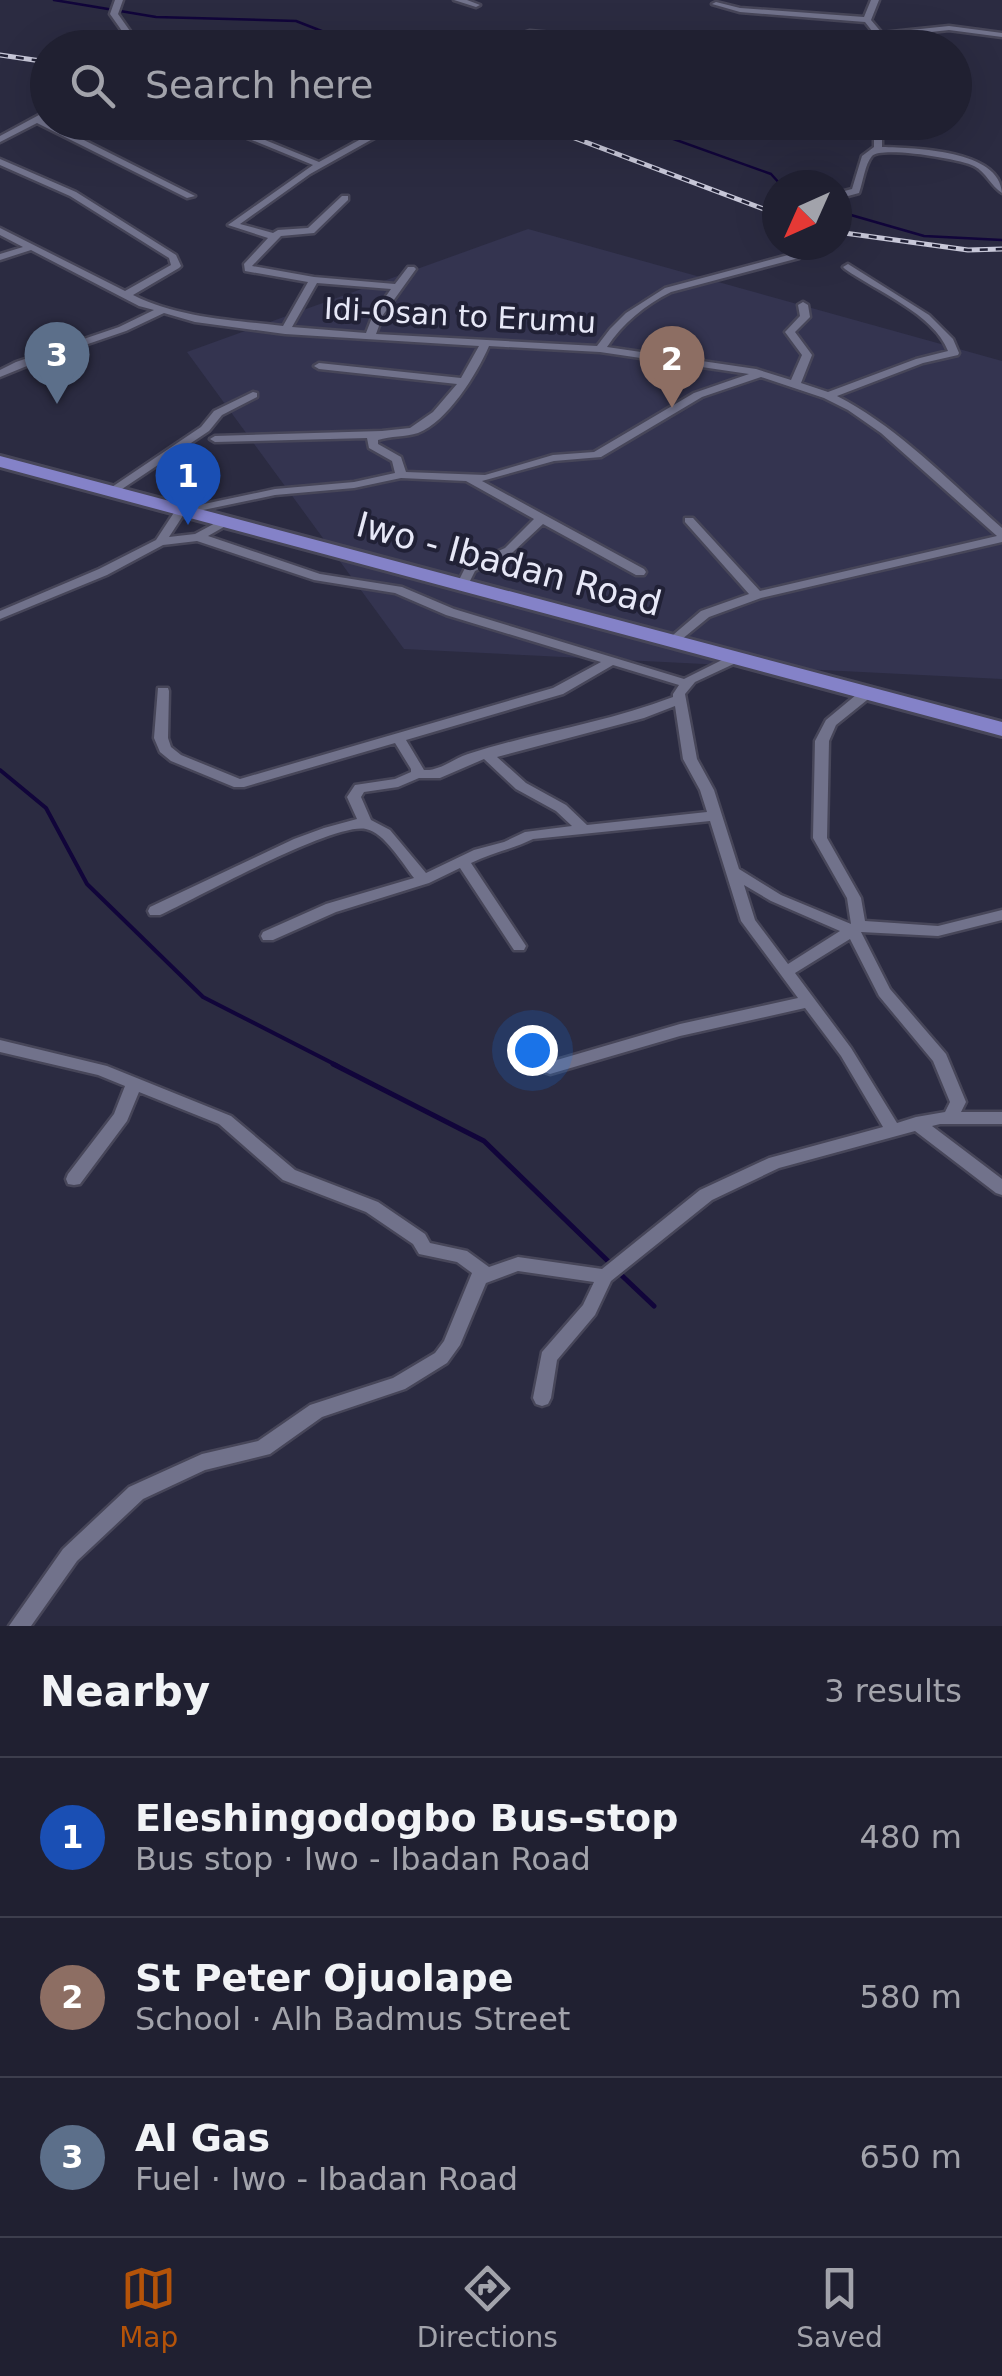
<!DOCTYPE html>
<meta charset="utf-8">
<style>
body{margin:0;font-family:"DejaVu Sans",sans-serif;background:#2d2d3d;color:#f1f3f6}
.compass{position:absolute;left:762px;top:170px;width:90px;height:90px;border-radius:50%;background:#202031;box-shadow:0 10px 40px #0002;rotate:225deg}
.you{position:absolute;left:532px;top:1050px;width:35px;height:35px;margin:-25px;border:8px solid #fff;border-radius:50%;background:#1a73e8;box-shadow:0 0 0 15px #1a73e833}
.badge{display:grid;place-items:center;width:65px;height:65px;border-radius:50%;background:#b45309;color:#fff;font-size:32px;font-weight:700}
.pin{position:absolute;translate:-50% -82px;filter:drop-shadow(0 2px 5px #0008)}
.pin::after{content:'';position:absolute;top:52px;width:35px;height:30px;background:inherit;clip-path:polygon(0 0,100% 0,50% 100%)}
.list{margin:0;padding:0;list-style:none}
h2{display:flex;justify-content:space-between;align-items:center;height:130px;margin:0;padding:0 40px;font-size:42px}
h2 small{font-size:32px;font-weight:400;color:#a2a3ab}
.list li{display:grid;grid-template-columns:65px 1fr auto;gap:30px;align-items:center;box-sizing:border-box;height:160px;padding:0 40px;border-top:2px solid #3d3e4d}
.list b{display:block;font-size:38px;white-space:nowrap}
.list p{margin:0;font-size:32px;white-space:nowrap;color:#a2a3ab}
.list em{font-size:32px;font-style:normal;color:#a2a3ab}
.icon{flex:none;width:55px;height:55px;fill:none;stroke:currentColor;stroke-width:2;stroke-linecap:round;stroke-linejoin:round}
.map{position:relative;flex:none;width:1002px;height:1626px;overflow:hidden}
.search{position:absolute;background:#202031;box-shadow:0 10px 40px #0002;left:30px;right:30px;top:30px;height:110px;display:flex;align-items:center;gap:25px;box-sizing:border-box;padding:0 35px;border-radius:55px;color:#a2a3ab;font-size:38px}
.sheet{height:610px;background:#202031}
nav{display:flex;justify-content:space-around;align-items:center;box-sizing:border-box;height:140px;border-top:2px solid #3d3e4d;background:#202031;font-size:28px;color:#a2a3ab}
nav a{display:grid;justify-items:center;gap:5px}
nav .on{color:#b45309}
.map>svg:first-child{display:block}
</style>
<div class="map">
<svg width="1002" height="1626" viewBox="0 0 1002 1626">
<rect width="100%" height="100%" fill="#2b2b41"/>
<path fill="#343450" d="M528,229L1002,361V679L404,649L187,352Z"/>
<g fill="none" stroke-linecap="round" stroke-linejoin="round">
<path stroke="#11053a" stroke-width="2.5" d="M54,0L156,17L296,21L365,48
M626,122L771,174L781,185
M837,211L924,236L1002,240"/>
<path stroke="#11053a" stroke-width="4" d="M0,770L46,808L87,884L203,997L338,1066"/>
<path stroke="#11053a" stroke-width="5" d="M333,1064L484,1141L611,1264
M617,1271L654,1306"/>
<g stroke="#474659" stroke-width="5">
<path id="minor" d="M115,0H123L118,14L142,48H134L110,14Z
M454,0H467L480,5L476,7Z
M871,0H879L871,20L882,33L949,26L1002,33V37L949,30L885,37L882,40L849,44L848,48H840L842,40L876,36L865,22L740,12L712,4L716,2L740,8L864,17Z
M530,31L552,33L592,48C572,48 555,35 535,35C518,36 504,48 487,48L504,39Z
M39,115H45L46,117L43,120L48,122L195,196L187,198L37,123L0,142V136Z
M208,122H221L319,162L392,122H403L310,174L240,224L273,233L278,230L308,228L342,196H348V200L314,233L281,236L252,266L314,277L395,284L408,267H414L416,269L383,315L376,334L597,346L610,329L626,313L665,288L792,254L794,245H804L799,258L671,292C645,305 623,323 607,347L756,369L791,380L802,355L785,332L800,316L798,305L803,302L808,305L810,317L795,332L812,355L801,383L828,392L916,359L948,351C934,314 876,291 845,269L843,267L848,264L929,315L953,339L959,353L958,355L923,363L837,396C898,427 951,483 1002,528V542L761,598L709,617L676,644L672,645L666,641L701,611L749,594L685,522V518H693L760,591L997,536L881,433L848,410L824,398L761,377L702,397L601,457L554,461L482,481L644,569L646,572L644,575H636L543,524L513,552L475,571L466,589H458L456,586L466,566L505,548L534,519L466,481L401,478L354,488L275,495L184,514L169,537L195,534L221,520H229V524L208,536L320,574L402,587L454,609L684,679L732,655H740L742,658L740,661L695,682L685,694L697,759L714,790L739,869L781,895L851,924L847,898L813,838L815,741L826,720L862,690H872L873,693L872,696L836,725L829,741L827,838L861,898L865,921L938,926L1002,910V920L938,936L861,932L890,989L946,1054L966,1102L961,1112H1002V1124H940L932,1126L1002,1179V1195L996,1193L915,1131L779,1168L712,1200L611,1281L595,1315L557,1360L551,1398L548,1404L542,1406L536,1404L533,1398L542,1352L583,1305L594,1282L518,1271L486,1283L460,1345L447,1363L405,1389L322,1417L270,1454L205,1470L143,1499L77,1561L31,1626H9L63,1549L129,1487L202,1454L258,1441L310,1405L393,1378L435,1353L444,1341L472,1273L457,1262L419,1254L413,1244L366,1212L283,1180L219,1124L139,1092L127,1121L80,1184L74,1185L68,1184L66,1179L68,1174L114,1114L125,1086L98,1075L0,1052V1040L107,1066L231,1116L295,1170L378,1202L425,1234L430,1243L467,1251L489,1267L518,1257L602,1269L700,1190L769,1158L883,1127L841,1056L805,1008L680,1036L550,1074L544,1072L542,1068L544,1064L550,1062L680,1024L798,998L741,921L710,821L533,839C513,849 491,853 471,863L526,946L524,950H514L460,868L429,883L336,912L273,940H263L261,936L263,932L326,904L414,878C403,864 384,832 366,829C334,822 197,898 160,915H150L148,911L150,907L294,839L324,828L357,819L347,797L355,785L395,779L411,772V769L395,743L244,787H234L171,761L160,752L154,738L158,688H168L169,691L168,738L171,747L181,755L240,779L553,688L601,662L446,615L395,593L314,580L197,541L163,545L107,575L0,619V611L99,569L156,540L177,508H185L275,489L354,482L395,473L392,461L369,448L367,438L215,442L210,439L215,436L382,431L410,428L433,412L457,384L319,369L314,366L319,363L461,378L479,346L285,334L195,322L164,313L126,331L44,359L0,377V370L16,362L119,327L154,310L139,306L31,250L0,260V254L23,247L0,235V228L125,291L171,265L169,258L70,196L0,165V159L76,192L176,255L181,266L179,268L133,295C179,318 232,320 283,326L308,282L245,271L244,264L268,238L228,225L313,165ZM317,283L391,289L373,315L366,333L292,327ZM489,346L600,352L749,374L694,393L594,452L553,455L485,475L406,472L401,457L378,444V440C391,436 405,437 418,433C447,422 477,374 489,346ZM613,665L679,685L673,694V697C606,723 536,732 468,754C453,759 440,771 424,770L406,740L563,694ZM675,706L683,759L700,790L707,812L587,825L566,805L526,783L497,757L644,718ZM484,759L516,789L556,811L572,826L525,832L504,842L474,850L426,873L390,830L371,820L361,797L364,792L398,787L419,778H440ZM744,885L771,901L840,931L788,964L755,920ZM850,939L879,996L933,1061L950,1102L945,1112L916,1117L897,1123L851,1048L795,973Z
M874,122H882V147C915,148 1000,150 1002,193C991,186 986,172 974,166C960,159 882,146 872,156C865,164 863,182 859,193L837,199V193L852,189L862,156L874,147Z
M253,392L257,393V397L222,415L209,431L116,493H108L106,491L201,427L214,411Z"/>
</g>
<g stroke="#474659" stroke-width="6">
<path id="primary" d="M0,456L1002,722V736L0,467Z"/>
</g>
<use href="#minor" fill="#71728b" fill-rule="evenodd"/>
<use href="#primary" fill="#8482c8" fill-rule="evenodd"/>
<g stroke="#c7c7d8" stroke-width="5">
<path id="rail" d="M0,55L48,62
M532,122L777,214
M837,232L968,250L1002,249"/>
</g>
<use href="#rail" stroke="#212136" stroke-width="2.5" stroke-dasharray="8" stroke-linecap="butt"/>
</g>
<g text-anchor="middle" stroke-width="8" stroke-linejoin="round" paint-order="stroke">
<g font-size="30" fill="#e7e8f7" stroke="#212136">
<text transform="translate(460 316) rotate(3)" y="10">Idi-Osan to Erumu</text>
</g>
<g font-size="35" fill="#e7e8f7" stroke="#212136">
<text transform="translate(509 564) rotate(15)" y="12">Iwo - Ibadan Road</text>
</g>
</g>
</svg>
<svg class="compass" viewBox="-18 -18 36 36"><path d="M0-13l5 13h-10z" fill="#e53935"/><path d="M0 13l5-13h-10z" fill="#a2a3ab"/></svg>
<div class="you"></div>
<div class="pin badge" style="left:188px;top:525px;background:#1a4fb4">1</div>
<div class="pin badge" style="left:672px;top:408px;background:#8d6e63">2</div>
<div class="pin badge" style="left:57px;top:404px;background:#5c6f8a">3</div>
<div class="search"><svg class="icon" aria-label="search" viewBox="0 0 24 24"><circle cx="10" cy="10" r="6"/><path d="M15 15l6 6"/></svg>Search here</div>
</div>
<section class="sheet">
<h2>Nearby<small>3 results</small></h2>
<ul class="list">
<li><span class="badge" style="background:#1a4fb4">1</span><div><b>Eleshingodogbo Bus-stop</b><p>Bus stop · Iwo - Ibadan Road</p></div><em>480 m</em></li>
<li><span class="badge" style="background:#8d6e63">2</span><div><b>St Peter Ojuolape</b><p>School · Alh Badmus Street</p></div><em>580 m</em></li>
<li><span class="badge" style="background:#5c6f8a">3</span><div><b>Al Gas</b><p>Fuel · Iwo - Ibadan Road</p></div><em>650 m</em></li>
</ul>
</section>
<nav>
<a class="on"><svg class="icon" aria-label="map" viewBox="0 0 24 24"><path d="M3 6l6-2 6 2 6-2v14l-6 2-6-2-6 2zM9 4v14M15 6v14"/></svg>Map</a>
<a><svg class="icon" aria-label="directions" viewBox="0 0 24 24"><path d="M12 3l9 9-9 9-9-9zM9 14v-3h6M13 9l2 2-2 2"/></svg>Directions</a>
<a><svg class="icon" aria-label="saved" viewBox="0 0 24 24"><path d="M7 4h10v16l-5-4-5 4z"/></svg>Saved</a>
</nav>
